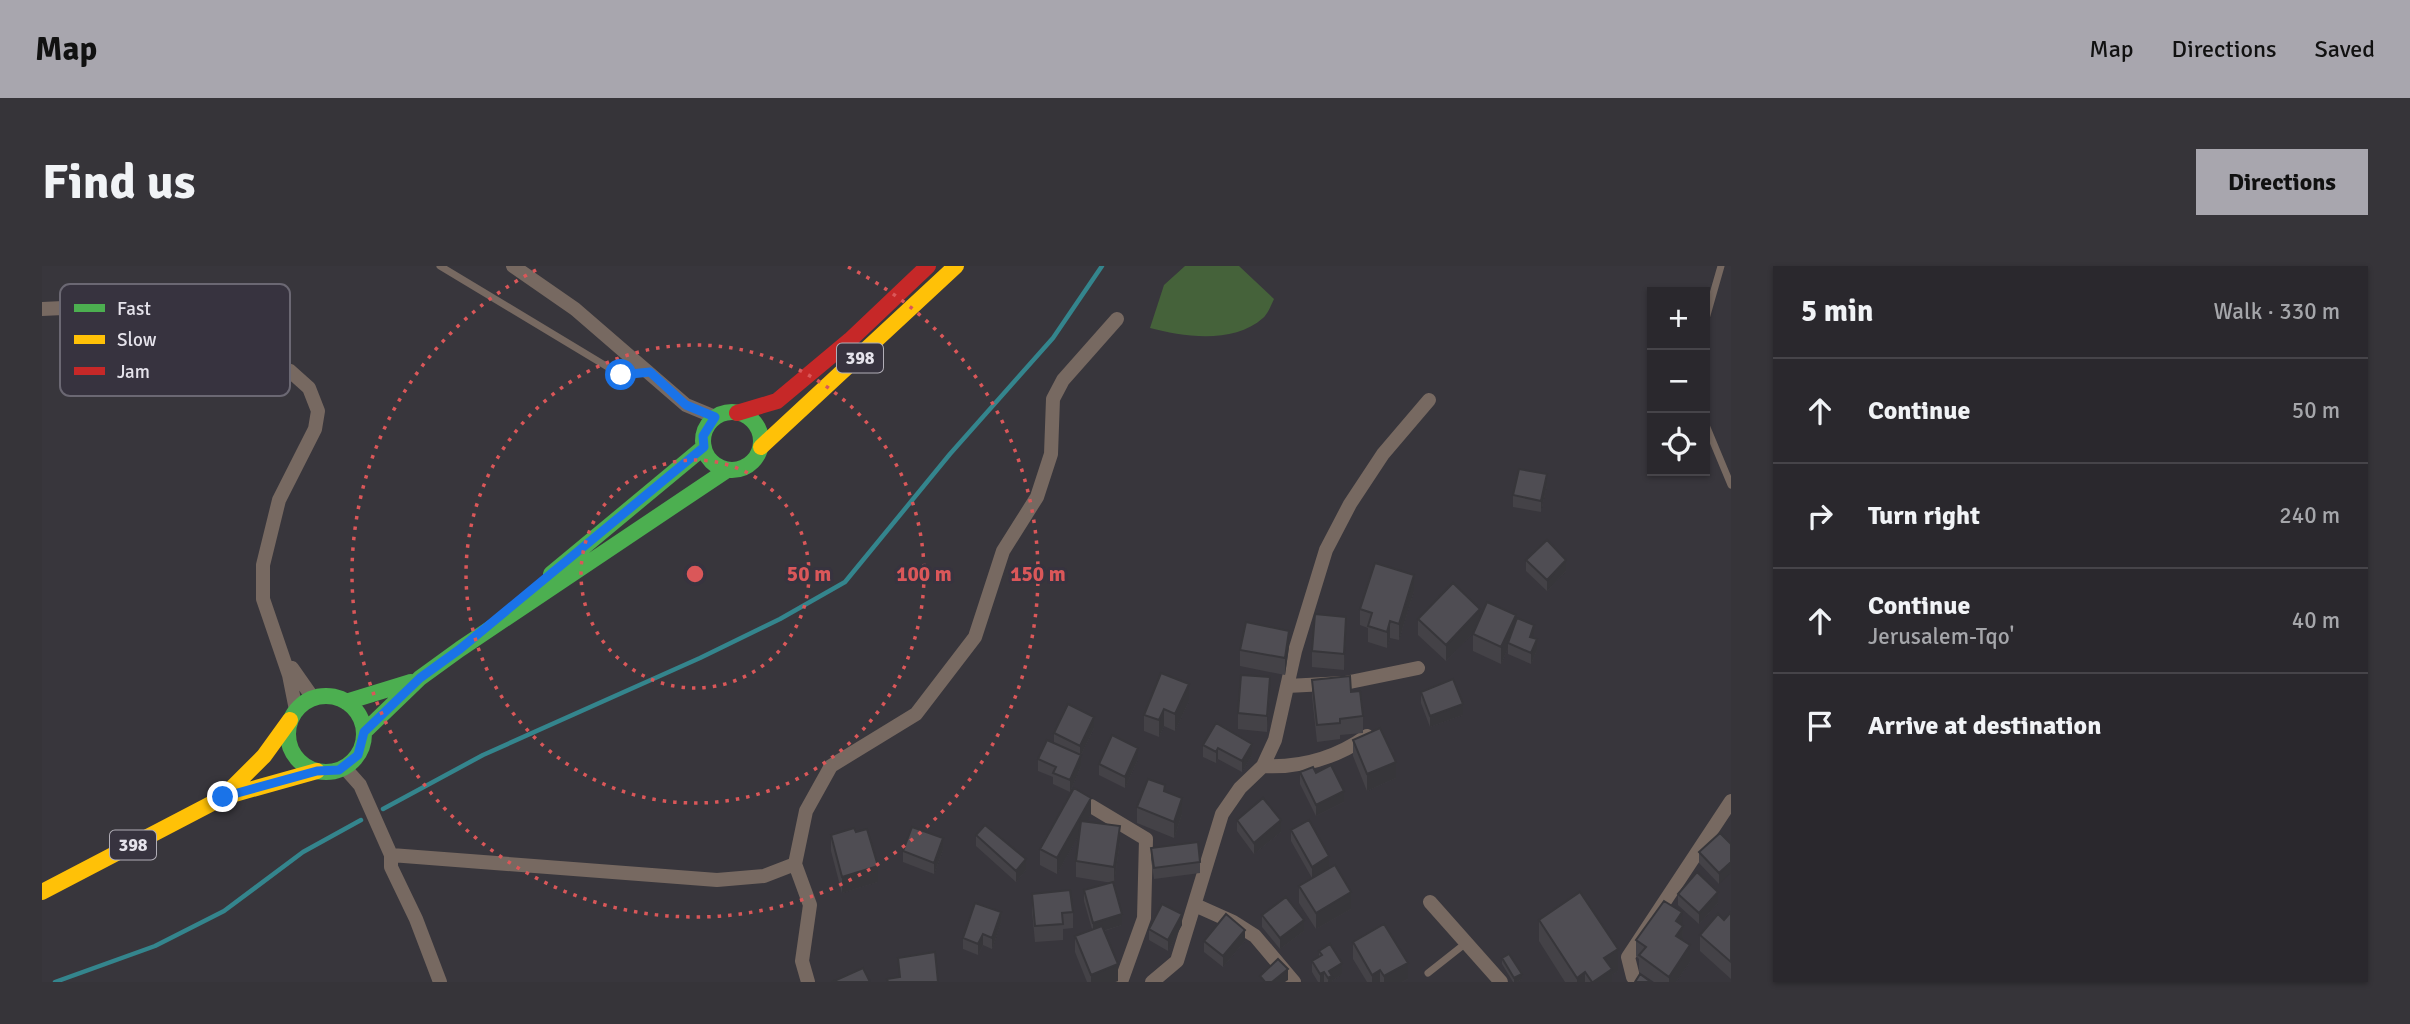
<!DOCTYPE html>
<meta charset="utf-8">
<style>
body{margin:0;font-family:Signika,sans-serif;background:#363439;color:#f1f3f6}
.controls{position:absolute;right:21px;top:21px;display:grid;overflow:hidden;border-radius:0px;box-shadow:0 2px 5px #0004}
.controls button{width:63px;height:63px;display:grid;place-items:center;padding:0;border:0;border-bottom:2px solid #464449;background:#2a282d;color:#f1f3f6;font:35px sans-serif}
.stop{position:absolute;width:21px;height:21px;margin:-16px;border:5px solid #1a73e8;border-radius:50%;background:#fff}
.stop.end{background:#1a73e8;border-color:#fff;box-shadow:0 2px 7px #0008}
.list{margin:0;padding:0;list-style:none}
h2{display:flex;justify-content:space-between;align-items:center;height:91px;margin:0;padding:0 28px;font-size:30px}
h2 small{font-size:23px;font-weight:400;color:#a5a6aa}
.list li{display:grid;grid-template-columns:46px 1fr auto;gap:21px;align-items:center;box-sizing:border-box;height:105px;padding:0 28px;border-top:2px solid #464449}
.list b{display:block;font-size:26px;white-space:nowrap}
.list p{margin:0;font-size:23px;white-space:nowrap;color:#a5a6aa}
.list em{font-size:23px;font-style:normal;color:#a5a6aa}
.icon{flex:none;width:38px;height:38px;fill:none;stroke:currentColor;stroke-width:2;stroke-linecap:round;stroke-linejoin:round}
.map{position:relative;flex:none;width:1689px;height:716px;overflow:hidden;border-radius:0px}
header{display:flex;align-items:center;gap:42px;box-sizing:border-box;height:98px;padding:0 35px;background:#a8a6ae;color:#111}
header strong{font-size:33px}
nav{display:flex;gap:38px;margin-inline-start:auto;font-size:24px}
.intro{display:flex;align-items:center;justify-content:space-between;box-sizing:border-box;height:168px;padding:0 42px}
h1{margin:0;font-size:49px}
.button{padding:18px 32px;border-radius:0px;background:#a8a6ae;color:#111;font-size:24px;font-weight:700}
main{display:flex;gap:42px;padding:0 42px}
aside{flex:1;background:#2a282d;border-radius:0px;box-shadow:0 2px 5px #0004}
.map>svg:first-child{display:block}
</style>
<header>
<strong>Map</strong>
<nav><a>Map</a><a>Directions</a><a>Saved</a></nav>
</header>
<div class="intro"><h1>Find us</h1><a class="button">Directions</a></div>
<main>
<div class="map">
<svg width="1689" height="716" viewBox="0 0 1689 716">
<rect width="100%" height="100%" fill="#38363c"/>
<path fill="#45623a" d="M1143,0H1197L1232,33C1229,39 1226,48 1221,52C1192,78 1142,71 1108,62L1122,19Z"/>
<g fill="none" stroke-linecap="round" stroke-linejoin="round">
<path stroke="#34858d" stroke-width="4.5" d="M341,543L441,489L658,392L738,353L803,316L908,188L1011,72L1060,0
M13,716L113,680L182,645L261,586L319,554"/>
<path stroke="#776961" stroke-width="7" d="M398,0L579,109L605,106
M1663,56L1679,0
M1663,142L1664,159L1689,219
M1386,707L1424,677"/>
<path stroke="#776961" stroke-width="14" d="M471,0L533,43L644,139L673,151
M0,43L21,42L132,54L180,83L248,105L267,122L276,145L273,163L237,234L221,299V333L247,409L254,444
M250,402L271,432
M1245,420L1303,417L1376,402
M1221,500C1259,502 1294,492 1325,470
M302,501L318,519L349,589L675,614L722,610L753,598L768,639L760,695L766,716
M1049,540L1104,573L1102,652L1079,716
M349,589V601L374,653L398,716
M753,598L764,545L789,500L874,448L933,371L961,285L995,231L1009,188L1011,133L1021,114L1075,53
M1388,636L1459,716
M1153,639L1191,656L1213,670L1252,716
M1591,711L1586,691L1689,535
M1110,716L1135,695L1180,548L1198,522L1221,500L1233,474L1253,385L1284,284L1308,238L1341,188L1387,134"/>
<path stroke="#4caf50" stroke-width="16" d="M661 175a29 29 0 1 1 58 0a29 29 0 1 1-58 0Z
M509,308L662,181
M246 468a38 38 0 1 1 76 0a38 38 0 1 1-76 0Z
M304,436L369,416
M322,466L378,412L418,383L685,204"/>
<path stroke="#ffc107" stroke-width="16" d="M719,181L914,0
M183,529L222,490L248,454
M0,626L182,531L275,505"/>
<path stroke="#c62828" stroke-width="16" d="M695,147L735,135L808,74L886,0"/>
</g>
<path fill="#444247" d="M1505,219L1499,246L1471,241V229Z
M1484,294L1524,305L1505,325L1484,305Z
M1372,325L1357,374L1348,372L1345,382L1326,376V362L1318,359V343Z
M1376,353H1438L1474,356L1492,370L1491,372L1495,384L1489,398L1466,388V382L1459,398L1431,385V368L1432,366L1404,395L1376,369Z
M1304,367L1302,404L1270,401V385Z
M1247,381L1243,409L1198,400V384Z
M1270,414L1309,426L1321,450V467L1298,469V473L1275,476L1270,430Z
M1379,426L1421,449L1388,461L1379,437Z
M1228,427L1225,466L1196,463V447Z
M1147,435L1133,465L1122,460L1117,471L1102,465V449Z
M1174,457L1210,489L1200,506L1176,493L1174,497L1161,491V479Z
M1052,462L1039,489V500L1028,526L1011,518V511L996,505V493L1012,477V467Z
M1311,474L1354,512L1325,525L1311,490Z
M1096,493L1083,522L1057,509V498Z
M1258,506L1302,536L1274,550L1258,518Z
M1123,525L1140,548L1132,572L1095,557V541Z
M1049,548L1044,556L1078,576L1072,617L1080,659L1062,665L1076,715L1073,716H1045L1033,686V670L1050,663L1042,635V624L1070,617L1034,611V595L1037,569L1015,608L998,599V583Z
M1195,554L1239,566L1212,588L1195,565Z
M1249,564L1287,602L1270,612L1249,575Z
M1678,567L1677,618L1657,597V586Z
M789,569L836,616L800,627L789,585Z
M934,569L984,604L974,616L934,580Z
M1109,582L1158,596V607L1112,613L1109,593Z
M901,584L892,608L861,596V585Z
M1257,620L1309,643L1274,663L1257,637Z
M990,628L1031,646V662L1021,663V674L993,676L990,645Z
M1636,628L1676,637L1657,658L1636,639Z
M1689,646V713L1658,685V669L1682,654Z
M1220,649L1262,665L1238,683L1220,661Z
M1497,654L1576,705L1570,709V716H1523L1497,675Z
M959,657L950,683L941,679L936,689L921,683V672Z
M1140,659L1126,685L1107,674V663Z
M1640,659L1641,674L1648,696L1634,716H1612L1597,706V693L1594,690V674Z
M1162,675H1203L1181,701L1162,686Z
M1311,676L1366,713L1360,716H1325L1311,693Z
M1277,685L1300,708L1290,715V716H1276L1270,706V695L1277,691Z
M1460,692L1480,713L1475,716H1471L1460,698Z"/>
<path fill="#37363a" d="M1505,208V219L1499,246V235Z
M1524,294V305L1505,325V314Z
M1372,309V325L1357,374V358Z
M1438,343V360L1404,395V379Z
M1474,349V366L1466,377V382L1459,398V381Z
M1304,351V367L1302,404V388Z
M1348,355V372L1345,382V366Z
M1492,359V370L1488,382V371Z
M1247,365V381L1243,409V392Z
M1495,373V384L1489,398V387Z
M1228,411V427L1225,466V450Z
M1147,418V435L1133,465V448Z
M1421,438V449L1388,461V450Z
M1122,443V460L1117,471V454Z
M1052,451V462L1038,491V480Z
M1210,478V489L1200,506V495Z
M1096,482V493L1083,522V511Z
M1176,482V493L1174,497V486Z
M1039,489V500L1028,526V514Z
M1354,496V512L1325,525V508Z
M1302,525V536L1274,550V539Z
M1049,532V548L1015,608V592Z
M1140,532V548L1132,572V556Z
M1239,554V566L1212,588V577Z
M1078,560V576L1072,617V601Z
M901,572V584L892,608V597Z
M1287,590V602L1270,612V601Z
M984,593V604L974,616V605Z
M1689,596V607L1677,618V607Z
M836,600V616L800,627V611Z
M1309,626V643L1274,663V647Z
M1676,626V637L1657,658V647Z
M959,646V657L950,683V672Z
M1640,646L1641,676L1634,687V655Z
M1080,648V659L1051,668V657Z
M1140,648V659L1126,685V674Z
M1262,654V665L1238,683V672Z
M1203,664V675L1181,701V690Z
M941,668V679L936,689V678Z
M1648,679V696L1634,716H1627V711Z
M1576,683V705L1570,709V716H1551L1562,692Z
M1300,697V708L1290,715V716H1286L1287,705Z
M1366,697V713L1360,716H1342V710Z
M1076,698V715L1073,716H1049V709Z
M1246,703V714L1243,716H1230Z
M1338,704V716H1330V709Z
M1282,706V716H1278V708Z
M1543,706V716H1535V712Z
M1480,708V713L1475,716H1472V712Z"/>
<path fill="#4f4d53" stroke="#37363a" stroke-width="2" d="M1477,203L1505,208L1499,235L1471,229Z
M1505,274L1524,294L1505,314L1484,294Z
M1333,297L1372,309L1357,358L1348,355L1345,366L1326,360L1330,347L1318,343Z
M1411,317L1438,343L1404,379L1376,353Z
M1445,336L1474,349L1459,381L1431,368Z
M1273,348L1304,351L1302,388L1270,385Z
M1475,352L1492,359L1488,371L1495,373L1489,387L1466,377Z
M1204,356L1247,365L1243,392L1198,384Z
M1119,407L1147,418L1133,448L1122,443L1117,454L1102,449Z
M1199,409L1228,411L1225,450L1196,447Z
M1308,410L1309,426L1318,425L1321,450L1298,453V457L1275,459L1270,414Z
M1411,413L1421,438L1388,450L1379,426Z
M1026,438L1052,451L1038,480L1012,467Z
M1174,457L1210,478L1200,495L1176,482L1174,486L1161,479Z
M1338,462L1354,496L1325,508L1311,474Z
M1070,469L1096,482L1083,511L1057,498Z
M1005,474L1039,489L1028,514L1011,507L1014,501L996,493Z
M1289,499L1302,525L1274,539L1258,506L1271,501L1274,507Z
M1106,513L1123,519L1122,525L1140,532L1132,556L1095,541Z
M1032,522L1049,532L1015,592L998,583Z
M1221,532L1239,554L1212,577L1195,554Z
M1267,554L1287,590L1270,601L1249,564Z
M1039,555L1078,560L1072,601L1034,595Z
M943,559L984,593L974,605L934,569Z
M870,561L901,572L892,597L861,585Z
M812,562L814,566L825,563L836,600L800,611L789,569Z
M1678,567L1689,578V596L1677,607L1657,586Z
M1156,576L1158,596L1112,602L1109,582Z
M1293,599L1309,626L1274,647L1257,620Z
M1655,606L1676,626L1657,647L1636,628Z
M1071,616L1080,648L1051,657L1042,624Z
M1028,624L1031,646L1020,647L1021,658L993,660L990,628Z
M1538,626L1576,683L1562,692L1570,703L1551,716H1550L1543,706L1535,712L1497,654Z
M1244,631L1262,654L1238,672L1220,649Z
M1622,635L1640,646L1634,655L1641,660L1634,670L1648,679L1627,711L1597,689L1604,681L1594,674Z
M933,637L959,646L950,672L941,668L936,678L921,672Z
M1120,638L1140,648L1126,674L1107,663Z
M1689,646V696L1658,669L1676,648L1682,654Z
M1184,648L1203,664L1181,690L1162,675Z
M1342,658L1366,697L1342,710L1338,704L1330,709L1311,676Z
M1060,660L1076,698L1049,709L1033,670Z
M1288,678L1300,697L1287,705L1290,710L1286,712L1282,706L1278,708L1270,695L1280,689L1277,685Z
M893,686L896,716H846L845,713L858,711L856,692Z
M1467,688L1480,708L1472,712L1460,692Z
M1236,693L1246,703L1230,716H1223L1218,710Z
M821,702L828,716H790Z
M1598,708L1609,716H1593Z"/>
<g fill="none" stroke-linecap="round" stroke-linejoin="round">
<path stroke="#1a73e8" stroke-width="9" d="M181,531L275,505L297,504L316,489L322,466L378,412L418,383L662,181L661,170L673,151L644,139L608,106L579,109"/>
</g>
<g fill="none" stroke="#da5759" stroke-width="3.5" stroke-dasharray="3.5 7">
<circle cx="653" cy="308" r="114"/>
<circle cx="653" cy="308" r="229"/>
<path d="M806 1A343 343 0 1 1 500 1"/>
</g>
<g text-anchor="middle" stroke-width="6" stroke-linejoin="round" paint-order="stroke">
<g fill="#37333f" stroke="#b1aeb7" stroke-width="2">
<rect x="795" y="77.5" width="46" height="29" rx="5"/>
<rect x="68" y="564.5" width="46" height="29" rx="5"/>
</g>
<g font-size="18" font-weight="bold" fill="#e5e3eb">
<text x="818" y="98">398</text>
<text x="91" y="585">398</text>
</g>
</g>
<rect x="18" y="18" width="230" height="112" rx="10" fill="#37333f" stroke="#6b6873" stroke-width="2"/>
<rect x="32" y="38" width="31" height="8" fill="#4caf50"/>
<rect x="32" y="69" width="31" height="9" fill="#ffc107"/>
<rect x="32" y="101" width="31" height="8" fill="#c62828"/>
<g font-size="19" fill="#e5e3eb">
<text x="75" y="49">Fast</text>
<text x="75" y="80">Slow</text>
<text x="75" y="112">Jam</text>
</g>
<circle cx="653" cy="308" r="10" fill="#da5759" stroke="#37333f" stroke-width="3.5"/>
<g font-size="21" text-anchor="middle" font-weight="bold" fill="#da5759" stroke="#37333f" stroke-width="6" stroke-linejoin="round" paint-order="stroke">
<text x="767" y="315">50 m</text>
<text x="882" y="315">100 m</text>
<text x="996" y="315">150 m</text>
</g>
</svg>
<div class="controls">
<button>+</button>
<button>−</button>
<button><svg class="icon" aria-label="locate" viewBox="0 0 24 24"><circle cx="12" cy="12" r="6"/><path d="M12 2v4M12 18v4M2 12h4M18 12h4"/></svg></button>
</div>
<div class="stop" style="left:579px;top:109px"></div>
<div class="stop end" style="left:181px;top:531px"></div>
</div>
<aside>
<h2>5 min<small>Walk · 330 m</small></h2>
<ul class="list">
<li><svg class="icon" aria-label="ahead" viewBox="0 0 24 24"><path d="M12 20V5M6 11l6-6 6 6"/></svg><div><b>Continue</b></div><em>50 m</em></li>
<li><svg class="icon" aria-label="right" viewBox="0 0 24 24"><path d="M7 20v-9h11M14 6l5 5-5 5"/></svg><div><b>Turn right</b></div><em>240 m</em></li>
<li><svg class="icon" aria-label="ahead" viewBox="0 0 24 24"><path d="M12 20V5M6 11l6-6 6 6"/></svg><div><b>Continue</b><p>Jerusalem-Tqo'</p></div><em>40 m</em></li>
<li><svg class="icon" aria-label="arrive" viewBox="0 0 24 24"><path d="M6 21V4h12l-3 4 3 4H6"/></svg><div><b>Arrive at destination</b></div></li>
</ul>
</aside>
</main>
